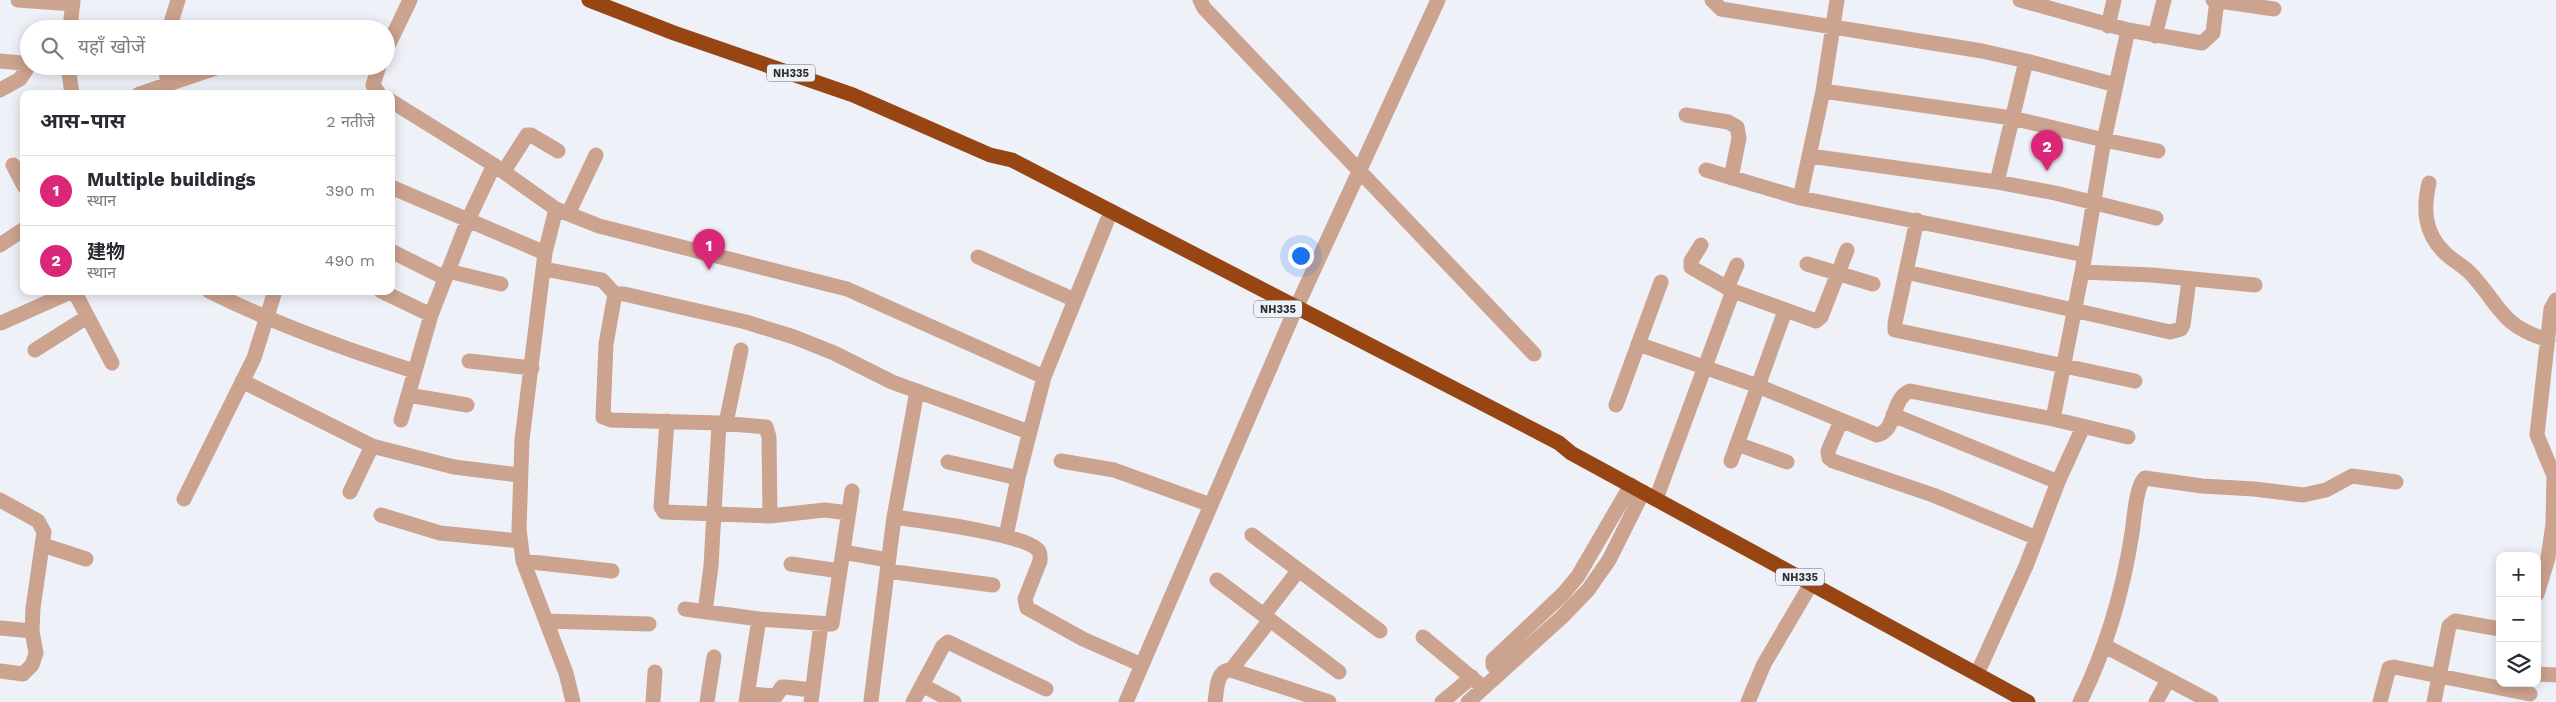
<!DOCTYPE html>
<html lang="hi">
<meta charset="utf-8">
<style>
body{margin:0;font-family:"Work Sans","Noto Sans SC","Noto Sans Devanagari",sans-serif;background:#f7f7f7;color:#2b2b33}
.controls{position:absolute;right:15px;bottom:15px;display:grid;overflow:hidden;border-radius:10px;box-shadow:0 2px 12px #0003}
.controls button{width:45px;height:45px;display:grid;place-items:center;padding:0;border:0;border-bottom:1px solid #e1e1e2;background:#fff;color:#2b2b33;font:25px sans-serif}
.you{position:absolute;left:1300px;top:255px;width:18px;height:18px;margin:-12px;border:4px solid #fff;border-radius:50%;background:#1a73e8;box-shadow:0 0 0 8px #1a73e833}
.badge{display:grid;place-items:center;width:32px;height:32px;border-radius:50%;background:#db2777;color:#fff;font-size:16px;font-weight:700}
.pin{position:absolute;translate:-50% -41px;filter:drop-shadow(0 1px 2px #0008)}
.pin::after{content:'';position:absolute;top:26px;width:18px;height:15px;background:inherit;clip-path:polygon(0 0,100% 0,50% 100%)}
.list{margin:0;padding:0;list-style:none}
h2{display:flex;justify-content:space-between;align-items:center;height:65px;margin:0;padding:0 20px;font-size:21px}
h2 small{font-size:16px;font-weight:400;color:#7c7c81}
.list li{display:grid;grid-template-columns:32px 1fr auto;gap:15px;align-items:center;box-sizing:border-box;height:70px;padding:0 20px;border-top:1px solid #e1e1e2}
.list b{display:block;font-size:19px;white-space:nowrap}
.list p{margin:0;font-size:16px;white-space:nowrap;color:#7c7c81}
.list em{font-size:16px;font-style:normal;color:#7c7c81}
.icon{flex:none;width:28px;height:28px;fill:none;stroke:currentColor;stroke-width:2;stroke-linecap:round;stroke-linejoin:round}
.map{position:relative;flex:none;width:2556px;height:702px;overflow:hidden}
.search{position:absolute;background:#fff;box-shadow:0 2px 12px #0003;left:20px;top:20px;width:375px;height:55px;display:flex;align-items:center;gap:12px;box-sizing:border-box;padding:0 18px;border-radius:28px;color:#7c7c81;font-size:19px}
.panel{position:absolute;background:#fff;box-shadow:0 2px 12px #0003;left:20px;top:90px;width:375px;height:205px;border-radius:10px}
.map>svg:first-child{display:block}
</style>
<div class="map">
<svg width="2556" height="702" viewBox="0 0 2556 702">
<rect width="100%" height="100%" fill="#eff1f8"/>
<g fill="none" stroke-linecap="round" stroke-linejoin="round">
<path stroke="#cca38f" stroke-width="15" d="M18,0L73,4
M1200,0L1204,8L1534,354
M1712,0L1721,9L1982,51L2026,61L1997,182
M2020,0L2128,30
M2213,0L2274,9
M2108,26L2114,0
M70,29L73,0
M169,29L178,0
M2155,36L2164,0
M386,50L410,0
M0,61L22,63L26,70L20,79L0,90
M2026,61L2116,85
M68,66L72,94
M165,66L168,84
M379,66L373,85L379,94
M1823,91L2012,118L2104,140L2082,272L2053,419
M139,94L216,68
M391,101L494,165L556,209L599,226L847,289L1044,377L1018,478L1006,536
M1686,115L1728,122L1737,127L1739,138L1731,178
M2158,151L2104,140L2128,30L2202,43L2213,33L2217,0
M1810,156L1997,182L2055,193L2156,218
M13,165L24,186
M1706,170L1800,198L2085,255
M504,171L527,135H531L558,151
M2429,183C2423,209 2424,233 2445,253C2453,261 2464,266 2472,275C2501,307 2501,326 2548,340
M391,187L545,253
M1800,198L1823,91L1837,0
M556,209L545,253L522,440L519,529L523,561L566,673L573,702
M568,214L596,155
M1917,220L1895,323V330L2135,381
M0,245L24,229
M1701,245L1691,261V267L1694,269L1733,291L1816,321L1821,317L1847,250
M391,251L445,278
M978,257L1075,300
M1807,264L1873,284
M544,269L602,280L615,294
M448,271L501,284
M1906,272L2170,332L2181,329L2183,325L2189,280
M2082,272L2152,275L2255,285
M1727,288L1737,265
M74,291L112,363
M209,291C275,324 344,349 414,371
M381,291L431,315
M1,323L73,291
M1638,344L1758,386L1877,435C1897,431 1891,398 1910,391L2053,419L2128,437
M35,350L87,317
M469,361L532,368
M1044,377L1107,221
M242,381L372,446L454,467L519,475
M408,395L467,405
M1616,405L1661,282
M1893,415L2058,482
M401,420L431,315L468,220L494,165
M667,421L661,507L664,512L770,516L825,510L848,513
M1841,421L1828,451L1829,458L1833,461L1933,495L2037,538
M726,423L741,350
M1737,444L1787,462
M1061,461L1114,470L1211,505
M1731,461L1785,311
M948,462L1018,478
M350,492L372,446
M184,499L254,358L275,291
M1656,499L1733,291
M0,500L38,521L44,532L33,608L32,631L36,653L32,665L23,674L0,671
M381,515L440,533L520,541
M770,516L769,437L766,427L719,423L611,420L603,417L606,344L615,294H624L746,322L794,337L834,353L892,382L1029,432
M894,517C920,521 1022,533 1038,550C1041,553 1040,557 1040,561L1025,599L1027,608L1083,639L1142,665
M1252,535L1380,631
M43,545L86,559
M843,552L888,560
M523,561L612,571
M791,564L840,571
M887,571L993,585
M1217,580L1339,672
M2537,594L2548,558L2553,524L2554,476L2537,435L2551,309L2556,300
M685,609L759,619L832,624L852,491
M705,612L711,566L719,423
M1264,615L1298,571
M546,621L649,624
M0,628L32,631
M1423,637L1484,688
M2105,646L2211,702
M1231,670L1270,620
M1500,673L1493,665V660L1563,594L1578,576L1631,485
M1977,674L2026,566L2058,482L2083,427
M2537,674L2556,675
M922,685L954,702
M748,694L776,696L782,687H785L812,690
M871,701L894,517L917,391
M653,702L655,672
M707,702L714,657
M746,702L759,619
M811,702L821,624
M913,702L943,646L948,642L1046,689
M1126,702L1292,317L1438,0
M1215,702C1217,690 1216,670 1231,670L1329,702
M1442,702L1472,677
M1468,702L1562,617L1588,590L1609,560L1643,492
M1748,702L1764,664L1811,584
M2080,702C2106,649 2123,591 2132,533C2134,520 2136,485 2145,478L2202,486L2254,489L2303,495L2326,490L2352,476L2396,482
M2156,702L2168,680
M2380,702L2389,668L2394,667L2530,694
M2434,702L2449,626L2455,621L2500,629"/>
<path stroke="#974613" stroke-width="15" d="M589,0L674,33L853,95L990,155L1012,160L1559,443L1571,453L2028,702"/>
</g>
<g text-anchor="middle" stroke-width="4" stroke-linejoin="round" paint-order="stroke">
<g fill="#eff1f8" stroke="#696a6e" stroke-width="1">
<rect x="767" y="64.5" width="48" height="17" rx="4"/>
<rect x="1254" y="300.5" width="48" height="17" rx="4"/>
<rect x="1776" y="568.5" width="48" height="17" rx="4"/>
</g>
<g font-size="11" font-weight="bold" fill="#2f3033">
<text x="791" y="77">NH335</text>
<text x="1278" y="313">NH335</text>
<text x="1800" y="581">NH335</text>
</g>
</g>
</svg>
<div class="controls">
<button>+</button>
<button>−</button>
<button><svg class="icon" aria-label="layers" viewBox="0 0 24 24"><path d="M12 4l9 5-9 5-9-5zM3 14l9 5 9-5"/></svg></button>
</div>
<div class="you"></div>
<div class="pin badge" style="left:709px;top:270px">1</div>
<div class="pin badge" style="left:2047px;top:171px">2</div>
<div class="search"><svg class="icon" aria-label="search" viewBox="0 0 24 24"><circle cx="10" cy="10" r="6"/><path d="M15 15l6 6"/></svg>यहाँ खोजें</div>
<section class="panel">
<h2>आस-पास<small>2 नतीजे</small></h2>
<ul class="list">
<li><span class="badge">1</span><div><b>Multiple buildings</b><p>स्थान</p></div><em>390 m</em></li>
<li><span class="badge">2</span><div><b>建物</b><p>स्थान</p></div><em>490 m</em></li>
</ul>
</section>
</div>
